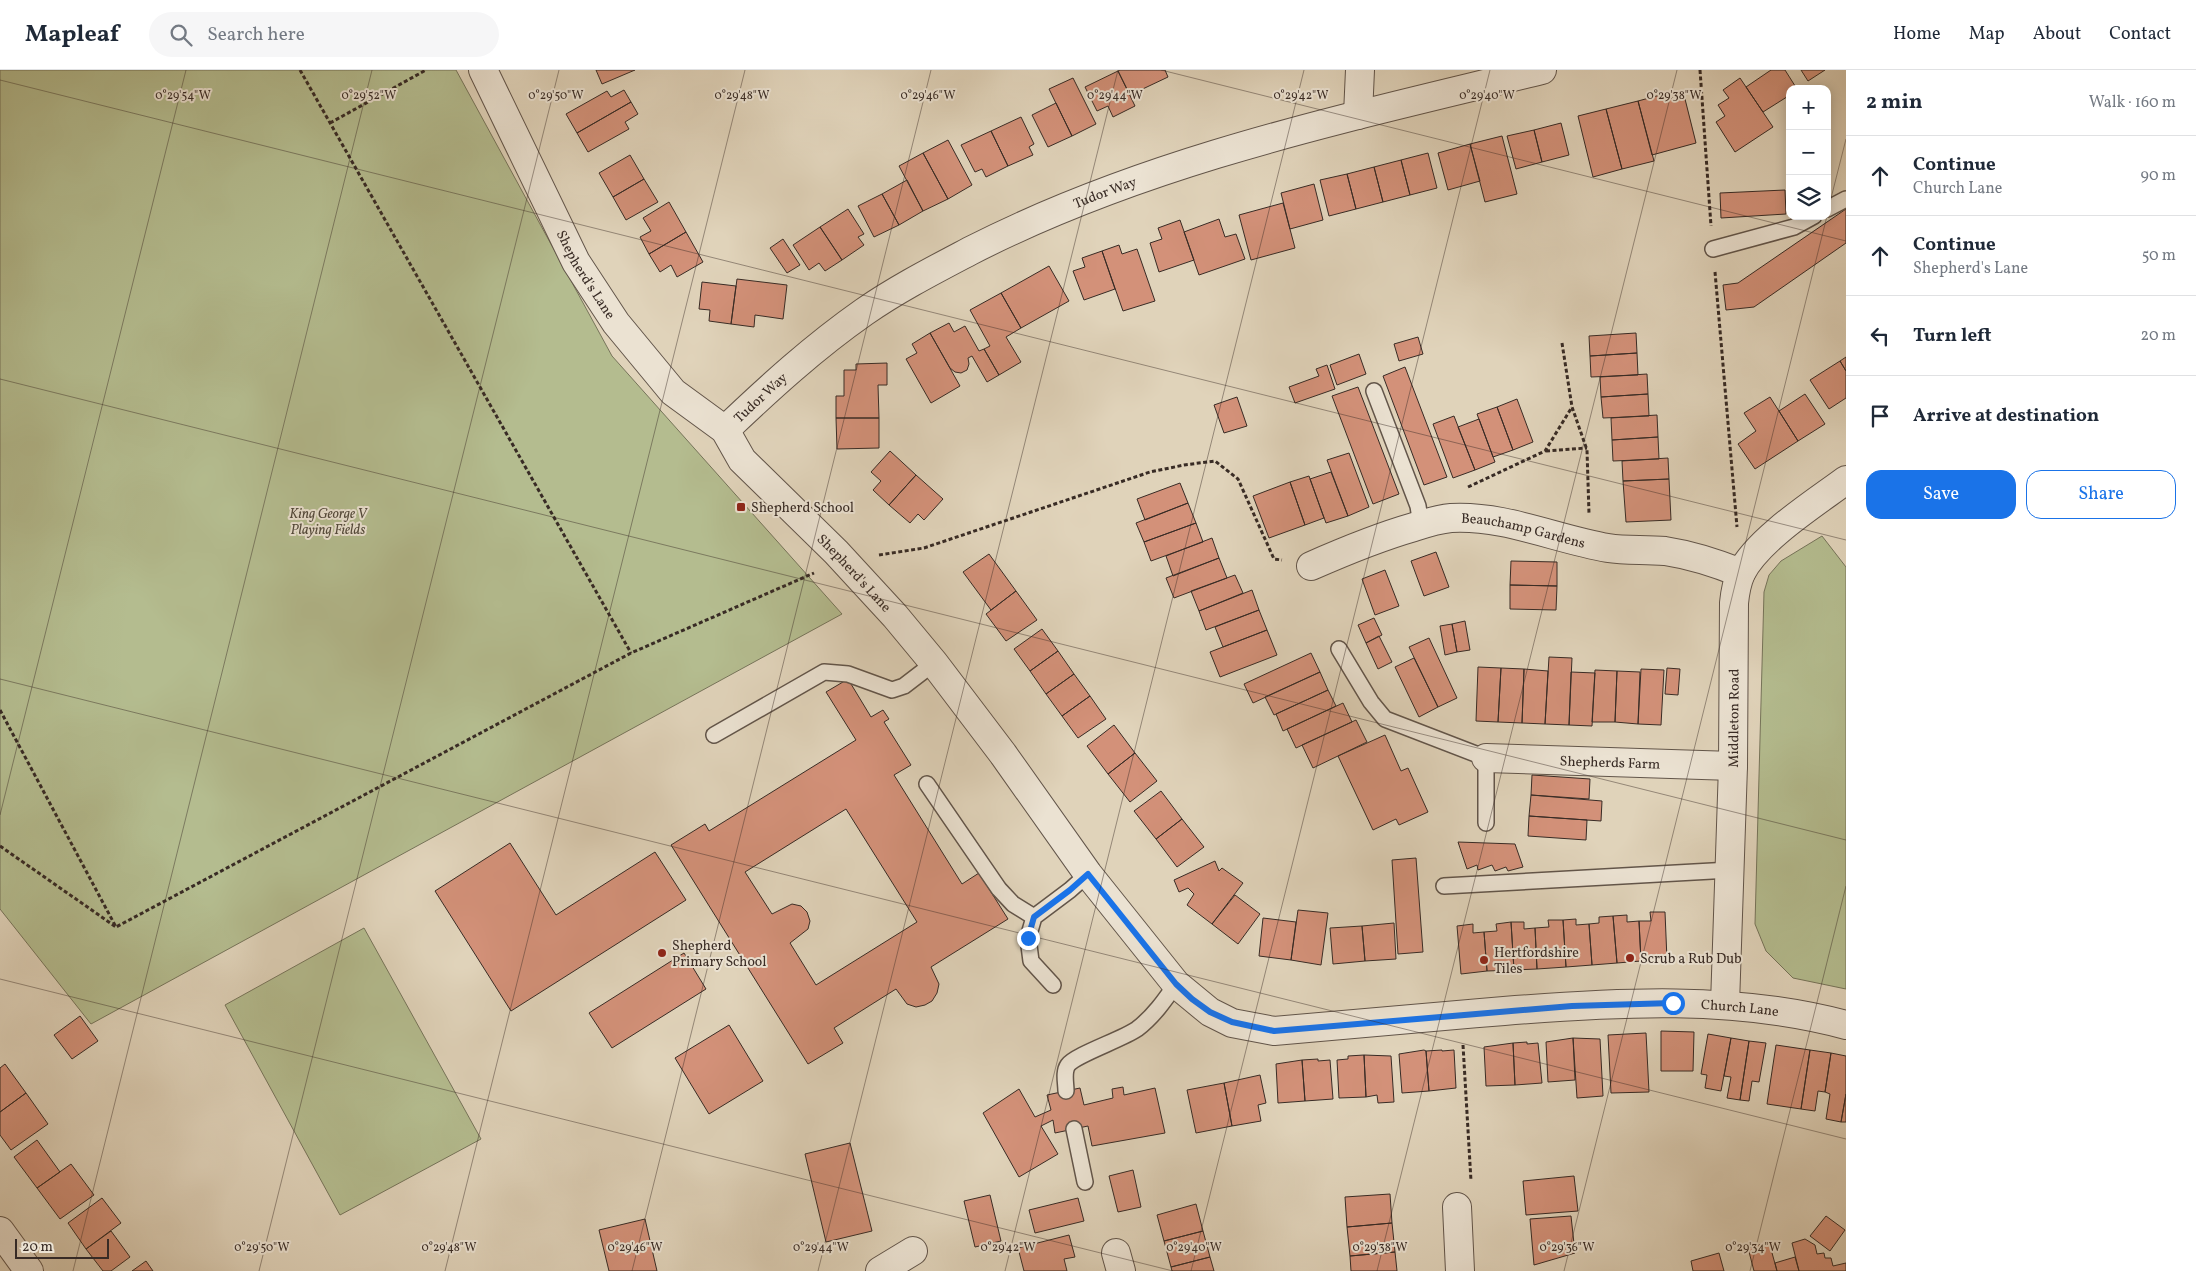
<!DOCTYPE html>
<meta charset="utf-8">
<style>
body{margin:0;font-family:Vollkorn,serif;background:#f6f6f7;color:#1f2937}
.controls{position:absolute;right:15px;top:15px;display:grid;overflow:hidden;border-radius:10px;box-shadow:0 2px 12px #0003}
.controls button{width:45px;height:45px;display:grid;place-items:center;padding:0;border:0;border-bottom:1px solid #e0e1e3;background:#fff;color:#1f2937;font:25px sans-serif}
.scale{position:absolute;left:15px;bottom:12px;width:94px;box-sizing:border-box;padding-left:5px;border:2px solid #382b25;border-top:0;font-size:14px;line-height:18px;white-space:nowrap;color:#382b25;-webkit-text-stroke:4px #ebe2d2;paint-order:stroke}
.stop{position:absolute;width:15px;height:15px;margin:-11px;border:4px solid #1a73e8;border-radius:50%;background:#fff}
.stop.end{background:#1a73e8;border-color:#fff;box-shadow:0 1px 5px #0008}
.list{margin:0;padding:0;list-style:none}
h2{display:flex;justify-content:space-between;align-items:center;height:65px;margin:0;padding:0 20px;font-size:21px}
h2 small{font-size:16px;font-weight:400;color:#747a83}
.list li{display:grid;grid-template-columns:32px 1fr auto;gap:15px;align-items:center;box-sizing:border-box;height:80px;padding:0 20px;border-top:1px solid #e0e1e3}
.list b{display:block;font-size:19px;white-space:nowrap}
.list p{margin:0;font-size:16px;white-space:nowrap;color:#747a83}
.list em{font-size:16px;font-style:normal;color:#747a83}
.actions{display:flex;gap:10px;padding:15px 20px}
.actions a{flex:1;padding:11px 0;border:1px solid #1a73e8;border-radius:15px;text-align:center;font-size:18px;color:#1a73e8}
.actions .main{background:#1a73e8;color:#fff}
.icon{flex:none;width:28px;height:28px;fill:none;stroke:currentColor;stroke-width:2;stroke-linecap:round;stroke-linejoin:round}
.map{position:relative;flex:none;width:1846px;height:1201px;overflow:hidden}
header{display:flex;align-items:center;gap:30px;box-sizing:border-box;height:70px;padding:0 25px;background:#fff;border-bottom:1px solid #e0e1e3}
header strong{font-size:24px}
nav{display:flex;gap:28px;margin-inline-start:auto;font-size:18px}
.search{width:350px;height:45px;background:#f6f6f7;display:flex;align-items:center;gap:12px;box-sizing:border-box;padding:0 18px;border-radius:28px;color:#747a83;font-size:19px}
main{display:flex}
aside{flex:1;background:#fff}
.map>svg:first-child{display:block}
</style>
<header>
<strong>Mapleaf</strong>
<div class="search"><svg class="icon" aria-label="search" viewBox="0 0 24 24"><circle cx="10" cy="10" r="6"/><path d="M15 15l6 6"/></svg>Search here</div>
<nav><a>Home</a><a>Map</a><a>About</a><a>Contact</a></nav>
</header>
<main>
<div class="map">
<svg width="1846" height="1201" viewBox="0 0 1846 1201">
<rect width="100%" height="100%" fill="#e0d3ba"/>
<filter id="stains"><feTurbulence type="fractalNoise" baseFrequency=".004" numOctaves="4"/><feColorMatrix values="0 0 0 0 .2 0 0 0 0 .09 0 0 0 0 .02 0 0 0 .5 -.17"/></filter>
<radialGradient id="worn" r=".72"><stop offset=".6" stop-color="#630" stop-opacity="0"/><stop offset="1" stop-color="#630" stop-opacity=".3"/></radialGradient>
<path fill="#b4bc8f" stroke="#76745a" d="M0,0H456L612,286L842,544L91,954L0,839Z
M1822,466L1846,497V919L1793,908L1766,881L1755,854L1764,522L1769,505L1781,491Z
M364,858L481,1069L340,1145L225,935Z"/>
<path fill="#d39179" stroke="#382b25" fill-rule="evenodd" d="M596,0H635L602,14Z
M1120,0H1165L1168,7L1130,25L1118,1Z
M1771,0H1785L1797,19H1790V25L1763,42L1746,17Z
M1801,0H1825L1808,11Z
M1118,1L1135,36L1113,47L1108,36L1097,41L1085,17Z
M1073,8L1096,54L1072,66L1049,19Z
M1740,8L1773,57L1735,82L1716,52L1725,46L1718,35L1729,28L1723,20Z
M624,20L631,32L577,63L566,44L607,21L611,27Z
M1664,24L1666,30L1684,25L1696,73L1652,85L1638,31Z
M1638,31L1654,91L1622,99L1606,39Z
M631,32L638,44L625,52L629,59L588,82L577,63Z
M1056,33L1072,66L1048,77L1032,45Z
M1606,39L1622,99L1593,107L1578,46Z
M1021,47L1034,74L1029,77L1033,85L1008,96L991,61Z
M1561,53L1569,85L1542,92L1534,60Z
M1534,60L1542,92L1516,99L1507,66Z
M991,61L1008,96L986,107L982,99L975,102L961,75Z
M1502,66L1517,124L1485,132L1470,74Z
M948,70L972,115L948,129L923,83Z
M1470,74L1480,111L1448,120L1438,83Z
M923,83L948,129L923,141L899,96Z
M1428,83L1437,118L1410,125L1401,90Z
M630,85L644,109L613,127L599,103Z
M1401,90L1410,125L1383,132L1374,97Z
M1374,97L1383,132L1356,139L1347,104Z
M1347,104L1356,139L1329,146L1320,110Z
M644,109L658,132L626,150L613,127Z
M907,110L923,141L899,155L882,124Z
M1314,114L1323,150L1290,159L1281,123Z
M1785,120L1786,144L1721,148L1720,123Z
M882,124L899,155L874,167L858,136Z
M669,132L686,162L649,184L640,167L651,161L643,148Z
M1283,133L1295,178L1251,190L1239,145Z
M848,139L864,164L858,167L864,175L842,190L820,157Z
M1846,139V173L1754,237L1726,240L1723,215L1738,213Z
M1219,149L1225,167L1236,164L1245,189L1199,205L1184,162Z
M1180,150L1194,190L1159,202L1150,173L1162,169L1158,158Z
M820,157L842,190L825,201L819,193L809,200L793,175Z
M686,162L703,192L677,207L671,195L660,202L649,184Z
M783,169L800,195L787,203L770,178Z
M1119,175L1122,184L1137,179L1155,231L1123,241L1102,181Z
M1102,181L1115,219L1084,230L1073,201L1085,197L1082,188Z
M1049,196L1069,231L1021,258L1001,223Z
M737,209L787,215L783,249L755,245L754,257L731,254Z
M702,212L736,216L731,254L709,251L710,240L699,239Z
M1001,223L1021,258L1006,267L1021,292L999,305L984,279L990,276L970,240Z
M949,253L954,262L965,256L979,281L984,279L999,305L987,312L972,286L968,288L969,294L967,300L961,303L955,302L950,298L930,263Z
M930,263L960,316L931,333L906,289L917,283L912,274Z
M1636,263L1637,283L1590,286L1589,266Z
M1418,267L1423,284L1399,291L1394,274Z
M1637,283L1638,305L1591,307L1590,286Z
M1359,284L1366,304L1337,315L1330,295Z
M1846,287V301L1840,291Z
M1840,291L1846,301V328L1829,339L1810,310Z
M887,293V315H878L879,348H836V326H844V300H856V294Z
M1327,295L1335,319L1295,333L1289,317L1319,306L1316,299Z
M1405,297L1447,407L1424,415L1383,306Z
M1647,304L1648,324L1601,327L1600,307Z
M1358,317L1399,424L1373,434L1332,326Z
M1648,324L1649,346L1603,348L1601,327Z
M1805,324L1825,354L1798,371L1779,341Z
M1237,327L1247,356L1224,363L1214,335Z
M1770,327L1798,371L1755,399L1738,374L1756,361L1744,343Z
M1517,329L1533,372L1513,380L1497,337Z
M1497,337L1513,380L1493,387L1477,344Z
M1657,345L1658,367L1612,370L1611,348Z
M1454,346L1475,400L1453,408L1433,354Z
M836,348H879V378L837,379Z
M1479,349L1495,392L1475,400L1458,357Z
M1658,367L1659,389L1613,391L1612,370Z
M890,381L916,405L889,435L873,420L881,411L871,402Z
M1349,383L1369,437L1348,446L1327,390Z
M1668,388L1669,409L1623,411L1622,391Z
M1331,402L1348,446L1326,453L1310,409Z
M916,405L943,429L924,450L918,444L910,453L889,435Z
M1309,406L1324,448L1305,455L1290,412Z
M1669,409L1671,450L1626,452L1623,411Z
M1290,412L1305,455L1269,468L1253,426Z
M1180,413L1188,433L1145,450L1137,429Z
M1188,433L1196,453L1144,472L1136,453Z
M1196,453L1203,472L1151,491L1144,472Z
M1212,468L1219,488L1173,506L1166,486Z
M1436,482L1449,517L1424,526L1411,491Z
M989,484L1016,521L991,540L963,502Z
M1219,488L1227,508L1174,528L1166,508Z
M1511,491L1557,492V516L1510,515Z
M1385,500L1399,536L1375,545L1362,509Z
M1235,505L1243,523L1199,541L1191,521Z
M1510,515L1557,516L1556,540L1510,539Z
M1252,520L1259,540L1206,560L1199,541Z
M1016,521L1037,550L1006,571L986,544Z
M1259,540L1267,560L1223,577L1215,557Z
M1374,548L1382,565L1366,573L1358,555Z
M1465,551L1470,580L1457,582L1452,554Z
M1452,554L1457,582L1445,585L1440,556Z
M1042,559L1058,581L1030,601L1014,579Z
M1267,560L1277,585L1220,607L1210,582Z
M1379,566L1392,592L1378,599L1366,573Z
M1429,568L1457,628L1438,637L1409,577Z
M1058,581L1074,604L1046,624L1030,601Z
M1311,583L1320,602L1253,633L1244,614Z
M1549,587L1572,588L1569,655L1545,654Z
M1414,588L1438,637L1419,647L1395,597Z
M1478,597L1501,598L1498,652L1476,651Z
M1501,598L1524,599L1522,653L1498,652Z
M1667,598L1680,599L1678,625L1665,624Z
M1524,599L1548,601L1545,654L1522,653Z
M1641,599L1664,600L1661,655L1638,654Z
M1595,600L1617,601L1615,652H1592Z
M1617,601L1640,602L1638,654L1615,652Z
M1320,602L1328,620L1274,645L1265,627Z
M1571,602L1595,603L1592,656L1569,655Z
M1074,604L1090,626L1062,646L1046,624Z
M848,609L871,647L883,640L889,649L884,652L911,695L894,705L962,814L979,803L1008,849L931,897L939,914L937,923L932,931L925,935L916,937L907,934L896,919L834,958L843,973L808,994L671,775L705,754L709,761L856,670L826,622ZM846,739L917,852L816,915L790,873L808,859L810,851L807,842L801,836L792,834L772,844L745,802Z
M1328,620L1336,636L1283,661L1276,644Z
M1090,626L1106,649L1078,668L1062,646Z
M1343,633L1352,652L1296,678L1287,659Z
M1356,650L1367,672L1313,698L1302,675Z
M1114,655L1135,683L1108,704L1087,676Z
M1385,665L1401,701L1408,698L1428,742L1399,755L1396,749L1373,760L1338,686Z
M1135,683L1157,711L1130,732L1108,704Z
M1532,705L1590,709L1589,729L1531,725Z
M1161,721L1182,749L1156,769L1134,741Z
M1531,725L1602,731L1601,751L1529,746Z
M1529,746L1587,750L1586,770L1528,766Z
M1182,749L1204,777L1177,797L1156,769Z
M1458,772L1515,774L1523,797L1508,801L1506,797L1495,801L1492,795L1478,800L1477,795L1467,799Z
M510,773L556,845L655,782L686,830L511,941L435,821Z
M1416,788L1423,882L1398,884L1392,790Z
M1215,791L1219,801L1222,798L1243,813L1212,854L1187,835L1194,824L1188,818L1179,822L1174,810Z
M1235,825L1260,844L1238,874L1212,854Z
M1298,840L1328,843L1321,895L1291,890Z
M1650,842H1665L1667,890L1641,891L1639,851H1651Z
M1627,845V852L1639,851L1641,891L1617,893L1613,846Z
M1613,846L1617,893L1592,895L1589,854L1599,853V847Z
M1263,848L1296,852L1291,890L1259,886Z
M1576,849V855L1589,854L1592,895L1566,897L1563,850Z
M1548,850H1563L1566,897L1537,899L1535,858L1549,857Z
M1511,852H1524V859L1535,858L1537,899L1514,900Z
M1511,852L1514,900L1487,901L1484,862L1497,861L1496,854Z
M1394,853L1396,889L1365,891L1362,856Z
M1473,854V863L1484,862L1487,901L1461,904L1457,856Z
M1362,856L1365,891L1333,894L1330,858Z
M684,883L706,919L612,978L589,943Z
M80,946L98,971L72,989L54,965Z
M729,955L763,1011L709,1044L675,988Z
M1661,961L1694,962L1693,1001H1661Z
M1646,963L1649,1022L1611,1023L1608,965Z
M1708,964L1731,968L1721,1021L1705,1018L1707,1005L1701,1004Z
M1573,968L1575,1010L1548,1012L1546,972Z
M1573,968L1600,969L1603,1026L1577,1028Z
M1731,968L1749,971L1740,1030L1727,1028L1731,1007L1724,1006Z
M1749,971L1766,973L1759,1012L1752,1011L1749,1031L1740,1030Z
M1527,972V974L1538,973L1542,1013L1515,1015L1513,973Z
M1513,973L1515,1015L1486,1016L1484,977Z
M1776,975L1810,980L1801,1039L1767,1034Z
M1424,980L1426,981L1429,1021L1402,1023L1399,984Z
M1442,980V981L1454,980L1456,1018L1429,1021L1426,981Z
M1810,980L1831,983L1825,1022L1818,1021L1815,1041L1801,1039Z
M1831,983L1846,986V1024L1841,1052L1826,1049L1830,1024L1825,1022Z
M1364,985L1366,1027L1339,1028L1337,990L1348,989V986Z
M1364,985L1391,986L1394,1032L1378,1033L1377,1025L1366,1027Z
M1318,989V991L1330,990L1333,1029L1305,1031L1302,990Z
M1302,990L1305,1031L1278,1033L1276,994Z
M5,994L26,1023L0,1042V998Z
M1260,1005L1266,1033L1258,1035L1261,1051L1232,1056L1224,1013Z
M1224,1013L1232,1056L1196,1063L1187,1020Z
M1123,1017L1124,1025L1155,1018L1165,1063L1092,1076L1088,1056L1055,1063L1053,1050L1041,1056L1058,1084L1019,1107L983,1043L1019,1019L1035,1047L1051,1040L1047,1025L1080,1018L1084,1035L1113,1028L1112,1019Z
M26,1023L48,1054L11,1080L0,1065V1042Z
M1846,1024V1052H1841Z
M37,1070L60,1102L37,1118L14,1087Z
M850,1073L872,1161L826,1172L805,1084Z
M71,1094L94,1125L60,1149L37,1118Z
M1133,1100L1141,1137L1118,1142L1109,1106Z
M1574,1106L1578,1141L1526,1145L1523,1111Z
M1390,1124L1392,1153L1347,1157L1345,1127Z
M990,1125L1001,1171L975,1177L964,1131Z
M102,1128L121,1153L86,1179L68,1153Z
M1078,1128L1084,1151L1035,1163L1029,1140Z
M1196,1134L1203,1161L1164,1171L1157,1145Z
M1571,1146L1575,1183L1534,1195L1530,1149Z
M1826,1146L1845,1160L1830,1181L1810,1166Z
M645,1149L657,1201H609L599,1160Z
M1392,1153L1395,1182L1350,1186L1347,1157Z
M111,1161L130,1187L111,1201H103L86,1179Z
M1203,1161L1210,1187L1171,1197L1164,1171Z
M1069,1165L1075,1187L1064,1189L1067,1201H1024L1018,1178Z
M1805,1169L1815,1175L1817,1184L1824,1183L1825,1188H1831L1833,1196L1846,1193V1201H1799L1792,1173Z
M1769,1172L1777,1201H1754L1748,1178Z
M1395,1182L1397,1201H1351L1350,1186Z
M1719,1183L1724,1201H1693L1691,1191Z
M1210,1187L1214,1201H1172L1171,1197Z
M1795,1187L1799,1201H1777L1775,1193Z
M146,1191L153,1201H132Z"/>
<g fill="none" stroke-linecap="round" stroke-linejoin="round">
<g stroke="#62554a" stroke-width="18">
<path id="lane" d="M1827,139L1846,129
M1713,179L1794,157L1814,146
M1374,321L1418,436L1421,455
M1339,579L1371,632L1385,649L1486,688V753
M714,665L824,602L848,604L892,620L904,616L934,593
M927,714L999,819L1013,834L1034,847
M1444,816L1730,800
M1053,915L1031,891L1028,868L1034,847L1070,820L1088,804
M1066,1021C1066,1013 1063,1002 1068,995C1075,985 1123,969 1137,959C1153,947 1165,930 1176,914
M1074,1059L1085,1112"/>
</g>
<g stroke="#62554a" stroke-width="30">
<g id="street">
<path id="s1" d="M483,0L576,192L616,253L673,322L725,360L742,390L836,482L895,546L934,593L1003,684L1088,804L1176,914L1210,942L1232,953L1274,961C1350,955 1427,947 1504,941C1617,932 1735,925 1846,955"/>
<path d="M1358,45L1360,0"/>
<path id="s2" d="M725,360C769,318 814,277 864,242C897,219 934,200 970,181C1150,89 1347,48 1542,0"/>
<path id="s3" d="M1311,496C1345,481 1379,467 1414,457C1426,453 1439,449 1451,448C1504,445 1556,469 1608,478C1626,481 1646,479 1665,481C1691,485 1716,493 1741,503"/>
<path id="s4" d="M1486,688L1733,696"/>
<path id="s5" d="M1725,934L1733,696L1734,533C1735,523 1737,512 1741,503C1758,469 1815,433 1846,410"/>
<path d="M1457,1137L1460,1201"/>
<path d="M0,1161L29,1201"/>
<path d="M1116,1183L1121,1201"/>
<path d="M880,1201L913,1181"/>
</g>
</g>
<path stroke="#382b25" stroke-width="3" stroke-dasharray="4 2.5" stroke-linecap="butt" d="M300,0L631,583
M1700,0L1711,156
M330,53L426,0
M1715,202L1737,457
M1562,273L1572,337L1587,380L1589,444
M1546,381L1587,378
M1468,417L1545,381L1572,337
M879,485L924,478L1150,402L1184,395L1215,391L1238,409L1274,489L1282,490
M0,640L116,857L631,583L814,503
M0,776L116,857
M1463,975L1471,1111"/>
<use href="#lane" stroke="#ebe2d2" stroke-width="15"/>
<use href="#street" stroke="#ebe2d2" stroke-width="28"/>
</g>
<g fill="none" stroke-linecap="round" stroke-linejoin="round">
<path stroke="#1a73e8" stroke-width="6" d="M1028,868L1034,847L1070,820L1088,804L1176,914L1192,929L1210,942L1232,952L1274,961L1572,936L1673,933"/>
</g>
<path fill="none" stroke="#382b25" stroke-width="1" stroke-opacity="0.45" d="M1161,0L1846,171M0,10L1846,470M1827,144L1846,69M0,309L1846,770M0,609L1846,1069M0,745L186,0M0,909L1173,1201M73,1201L372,0M259,1201L559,0M445,1201L745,0M632,1201L931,0M818,1201L1118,0M1005,1201L1304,0M1191,1201L1490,0M1377,1201L1677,0M1564,1201L1827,146M1750,1201L1846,816"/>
<g fill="#8f2418" stroke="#ebe2d2" stroke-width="2">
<rect x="736" y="432" width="10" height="10" rx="2.5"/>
<circle cx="662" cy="883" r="5"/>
<circle cx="1630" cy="888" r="5"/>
<circle cx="1484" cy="890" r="5"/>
</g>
<g text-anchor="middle" stroke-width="4" stroke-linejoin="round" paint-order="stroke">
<g font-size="14" fill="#382b25" stroke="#ebe2d2">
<text dy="5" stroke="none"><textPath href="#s2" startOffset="452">Tudor Way</textPath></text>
<text dy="5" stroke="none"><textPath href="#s1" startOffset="229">Shepherd's Lane</textPath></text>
<text dy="5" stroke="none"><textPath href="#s2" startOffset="48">Tudor Way</textPath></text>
<text dy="5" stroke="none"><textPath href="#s3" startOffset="222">Beauchamp Gardens</textPath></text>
<text dy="5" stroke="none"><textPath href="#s1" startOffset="634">Shepherd's Lane</textPath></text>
<text dy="5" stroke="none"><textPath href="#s5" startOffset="286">Middleton Road</textPath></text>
<text dy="5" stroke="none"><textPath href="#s4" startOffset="124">Shepherds Farm</textPath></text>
<text dy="5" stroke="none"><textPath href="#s1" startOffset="1735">Church Lane</textPath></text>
</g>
<g font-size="14" fill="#382b25" stroke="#ebe2d2" text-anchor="start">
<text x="751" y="442">Shepherd School</text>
<text x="672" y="880">Shepherd<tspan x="672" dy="16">Primary School</tspan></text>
<text x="1494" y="887">Hertfordshire<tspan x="1494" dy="16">Tiles</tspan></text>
<text x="1640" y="893">Scrub a Rub Dub</text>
</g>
<g font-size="14" font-style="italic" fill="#51483a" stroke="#ebe2d2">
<text x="328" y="448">King George V<tspan x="328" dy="16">Playing Fields</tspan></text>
</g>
</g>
<g font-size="12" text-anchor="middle" fill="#382b25" stroke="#ebe2d2" stroke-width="4" stroke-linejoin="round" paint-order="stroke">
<text x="183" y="29">0°29'54"W</text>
<text x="369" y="29">0°29'52"W</text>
<text x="556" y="29">0°29'50"W</text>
<text x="742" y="29">0°29'48"W</text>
<text x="928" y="29">0°29'46"W</text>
<text x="1115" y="29">0°29'44"W</text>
<text x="1301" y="29">0°29'42"W</text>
<text x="1487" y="29">0°29'40"W</text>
<text x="1674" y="29">0°29'38"W</text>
<text x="262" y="1181">0°29'50"W</text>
<text x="449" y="1181">0°29'48"W</text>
<text x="635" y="1181">0°29'46"W</text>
<text x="821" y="1181">0°29'44"W</text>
<text x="1008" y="1181">0°29'42"W</text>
<text x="1194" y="1181">0°29'40"W</text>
<text x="1380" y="1181">0°29'38"W</text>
<text x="1567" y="1181">0°29'36"W</text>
<text x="1753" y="1181">0°29'34"W</text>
</g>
<rect width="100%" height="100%" filter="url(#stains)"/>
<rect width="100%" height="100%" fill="url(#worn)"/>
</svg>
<div class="controls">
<button>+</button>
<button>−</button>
<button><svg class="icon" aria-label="layers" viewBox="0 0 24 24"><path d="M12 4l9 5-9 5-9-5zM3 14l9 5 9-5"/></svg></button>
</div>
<div class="scale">20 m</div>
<div class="stop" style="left:1673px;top:933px"></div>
<div class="stop end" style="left:1028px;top:868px"></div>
</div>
<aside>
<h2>2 min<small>Walk · 160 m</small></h2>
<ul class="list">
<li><svg class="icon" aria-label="ahead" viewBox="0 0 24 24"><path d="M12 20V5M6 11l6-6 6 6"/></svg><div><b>Continue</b><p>Church Lane</p></div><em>90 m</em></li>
<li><svg class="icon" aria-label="ahead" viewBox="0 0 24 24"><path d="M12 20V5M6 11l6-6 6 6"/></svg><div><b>Continue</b><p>Shepherd's Lane</p></div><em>50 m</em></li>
<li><svg class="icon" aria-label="left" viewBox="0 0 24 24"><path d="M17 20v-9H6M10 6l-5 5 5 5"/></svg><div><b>Turn left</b></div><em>20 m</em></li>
<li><svg class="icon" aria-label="arrive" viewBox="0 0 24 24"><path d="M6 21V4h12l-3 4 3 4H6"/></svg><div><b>Arrive at destination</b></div></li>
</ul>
<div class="actions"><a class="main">Save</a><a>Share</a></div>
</aside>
</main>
